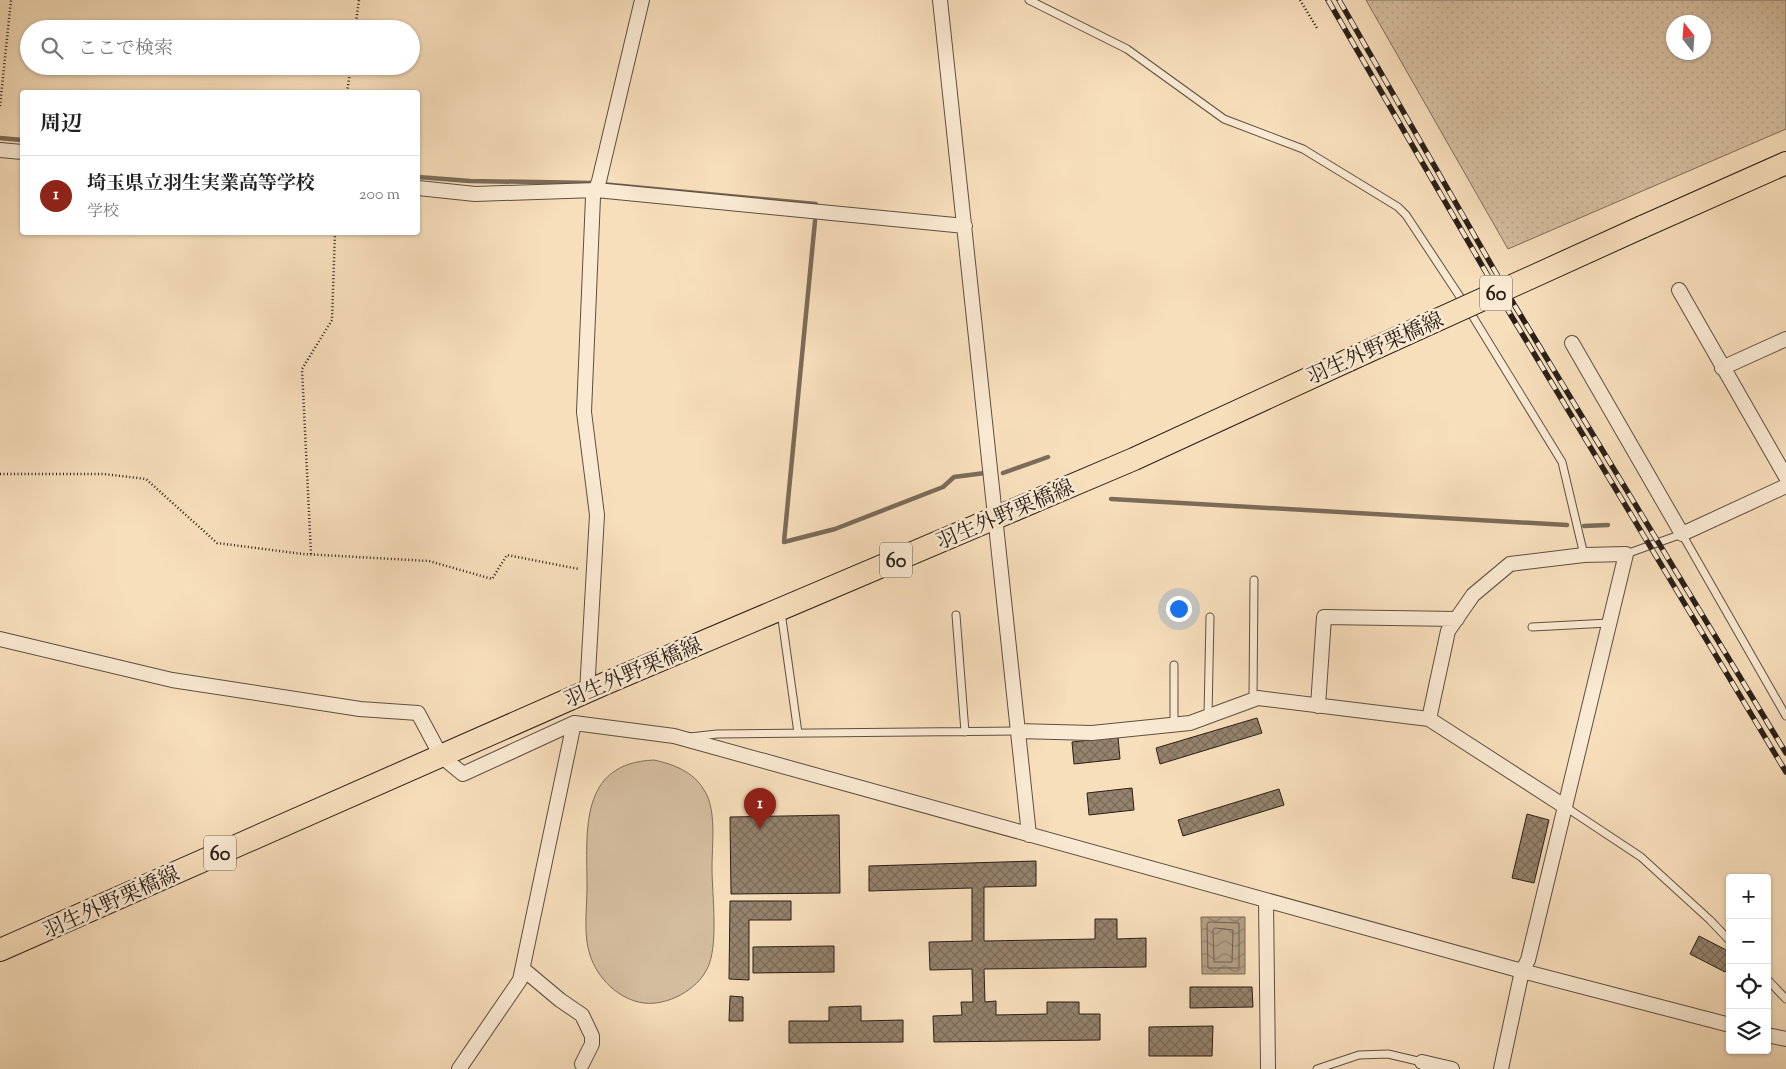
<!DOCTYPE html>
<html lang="ja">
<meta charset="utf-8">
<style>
body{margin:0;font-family:"Sorts Mill Goudy","Noto Serif JP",serif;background:#f2f2f2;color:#222}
.controls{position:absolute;right:15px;bottom:15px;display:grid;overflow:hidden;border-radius:5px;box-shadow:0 1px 4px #0004}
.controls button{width:45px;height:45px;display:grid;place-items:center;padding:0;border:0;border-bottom:1px solid #e0e0e0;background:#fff;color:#222;font:25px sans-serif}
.compass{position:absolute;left:1666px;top:15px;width:45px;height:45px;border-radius:50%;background:#fff;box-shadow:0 1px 4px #0004;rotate:343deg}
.you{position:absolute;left:1178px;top:608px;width:18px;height:18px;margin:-12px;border:4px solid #fff;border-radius:50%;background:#1a73e8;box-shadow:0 0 0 8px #1a73e833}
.badge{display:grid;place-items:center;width:32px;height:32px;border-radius:50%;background:#8f2418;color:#fff;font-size:16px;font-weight:700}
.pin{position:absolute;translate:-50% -41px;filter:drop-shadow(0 1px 2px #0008)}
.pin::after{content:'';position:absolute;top:26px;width:18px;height:15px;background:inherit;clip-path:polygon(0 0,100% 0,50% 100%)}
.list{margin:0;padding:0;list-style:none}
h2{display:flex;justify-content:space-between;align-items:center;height:65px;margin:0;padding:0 20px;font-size:21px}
h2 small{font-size:16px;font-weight:400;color:#767676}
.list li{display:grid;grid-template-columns:32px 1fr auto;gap:15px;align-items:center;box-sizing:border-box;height:80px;padding:0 20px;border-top:1px solid #e0e0e0}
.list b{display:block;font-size:19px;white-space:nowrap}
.list p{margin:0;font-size:16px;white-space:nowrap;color:#767676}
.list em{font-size:16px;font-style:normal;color:#767676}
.icon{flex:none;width:28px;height:28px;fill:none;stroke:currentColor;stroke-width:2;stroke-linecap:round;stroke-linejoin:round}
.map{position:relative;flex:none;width:1786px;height:1069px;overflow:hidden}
.search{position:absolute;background:#fff;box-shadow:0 1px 4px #0004;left:20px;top:20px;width:400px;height:55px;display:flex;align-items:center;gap:12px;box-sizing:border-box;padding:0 18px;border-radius:28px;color:#767676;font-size:19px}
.panel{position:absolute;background:#fff;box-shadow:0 1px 4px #0004;left:20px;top:90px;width:400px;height:145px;border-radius:5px}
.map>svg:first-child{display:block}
</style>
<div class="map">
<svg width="1786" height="1069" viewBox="0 0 1786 1069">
<defs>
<pattern id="grass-dots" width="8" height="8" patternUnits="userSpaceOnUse" patternTransform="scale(1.25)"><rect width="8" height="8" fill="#d5bea0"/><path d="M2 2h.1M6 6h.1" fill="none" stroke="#b7a389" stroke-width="1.8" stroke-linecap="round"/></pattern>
<pattern id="water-waves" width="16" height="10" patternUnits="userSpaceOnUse" patternTransform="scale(1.25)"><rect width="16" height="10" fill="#b29e84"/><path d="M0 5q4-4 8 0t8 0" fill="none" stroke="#91806b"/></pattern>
<pattern id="building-cross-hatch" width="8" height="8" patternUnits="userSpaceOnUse" patternTransform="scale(1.25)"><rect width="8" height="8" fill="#95836d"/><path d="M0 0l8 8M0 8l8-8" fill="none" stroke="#7a6b59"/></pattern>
</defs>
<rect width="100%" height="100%" fill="#f8dfbc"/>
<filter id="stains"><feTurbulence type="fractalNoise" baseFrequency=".004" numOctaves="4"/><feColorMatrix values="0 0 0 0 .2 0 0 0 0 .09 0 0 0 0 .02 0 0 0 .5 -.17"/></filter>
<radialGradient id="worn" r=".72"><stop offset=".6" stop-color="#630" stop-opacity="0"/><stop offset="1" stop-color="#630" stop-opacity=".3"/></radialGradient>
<path fill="url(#grass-dots)" stroke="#7f6e5c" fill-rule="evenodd" d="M1366,0H1786V129L1508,249ZM1674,22H1704V52H1674Z"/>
<path fill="#d5bea0" stroke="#7f6e5c" d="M654,760C673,764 694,772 704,790C709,797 711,807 712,815C714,832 712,851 712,868C712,894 719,947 707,969C697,990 667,1006 644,1003C619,1000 597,978 590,955C583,935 587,908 587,888C587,832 578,763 654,760Z"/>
<path fill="url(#water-waves)" stroke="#7b6b59" d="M1201,917H1245V974H1202Z"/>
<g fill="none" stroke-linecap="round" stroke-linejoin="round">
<path stroke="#6e5e4e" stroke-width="1" d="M1209,922L1239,923V968H1208L1207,925Z
M1215,928L1233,930L1232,962H1214L1213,931Z"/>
<path stroke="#7b6b59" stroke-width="4.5" d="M0,138L22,140
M418,177L470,181L593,183
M601,184L816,204V206
M815,221L784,542L835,529L943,487L954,477L985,473
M1003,473L1048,457
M1111,499L1567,525
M1584,526L1608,525"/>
</g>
<path fill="url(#building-cross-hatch)" stroke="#291f18" d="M1257,718L1262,733L1160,764L1156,748Z
M1118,737L1120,759L1074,764L1072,742Z
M1132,788L1134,810L1089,815L1087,793Z
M1279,789L1284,805L1183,836L1178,820Z
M1527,814L1549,820L1534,883L1512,878Z
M839,815L840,893L731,894L730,817Z
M1036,861V886L984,887V941L1095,939V919H1117V939L1146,938V967L984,969L985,1002L996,1001V1015L1047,1014V1002H1079V1014H1100V1040L934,1042L933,1016L962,1015L961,1002H973L972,969L930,970L929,942L972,941V888L869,891V866Z
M730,901H791V920H749V980L729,979Z
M1699,936L1730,952V963L1725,972L1690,954Z
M834,946V972L753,973V947Z
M1190,987H1252L1253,1007L1190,1008Z
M730,996L743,997V1021H729Z
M861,1006V1021L903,1020V1042L789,1043V1021H829V1007Z
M1213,1026L1212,1056H1149V1027Z"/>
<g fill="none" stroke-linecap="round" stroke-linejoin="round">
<g stroke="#5d4f41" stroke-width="9">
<path id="service" d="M1029,0L1127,49L1224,119L1303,149L1398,207L1406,215L1470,312L1562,462L1584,555
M1626,554L1682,534L1786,716
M781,612L798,733
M956,615L965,732
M1532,627L1609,623
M1253,700L1254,580
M1208,716L1210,617
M1174,725V665
M690,737L717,734L1018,731
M1564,806L1641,857L1710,920L1730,941
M1767,979L1786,999
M1317,1069L1359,1055L1388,1054L1422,1062"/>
</g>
<g stroke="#5d4f41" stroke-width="16">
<path id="minor" d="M940,0L1029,835
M0,150L22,152
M418,188L475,194L596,190L965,226
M1679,290L1786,477
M1572,343L1682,534L1786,486
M1722,368L1786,339
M0,639L172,680L360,709L418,713L441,756L463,774L574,723L674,736L1522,971L1730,1025
M587,692L597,515L584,412L593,197L599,181L642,0
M1318,706L1324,617L1457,619
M1429,719L1448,631L1473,595L1510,564L1584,555L1626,554L1528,960L1522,971L1501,1069
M1018,731L1092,733L1190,723L1258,698L1429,719L1564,806
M1266,901L1268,1069
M523,969L560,1000L582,1015L592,1036V1044L582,1064
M1767,1035L1786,1039
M1422,1062L1452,1069
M459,1069L520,980L574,723"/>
</g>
<g stroke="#291f18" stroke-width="24">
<path id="primary" d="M1642,227L1786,163
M0,950L604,684L1134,459L1349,360"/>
</g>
<path stroke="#291f18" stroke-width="2.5" stroke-dasharray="1 2.5" stroke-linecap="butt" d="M1300,0L1317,28
M355,29L359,0
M347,92L351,66
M0,106L11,0
M0,474H104L146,479L217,543L303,554L429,561L492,579L507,555L579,569
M311,554L302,369L332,320L335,232"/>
<use href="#service" stroke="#faead3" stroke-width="7"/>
<use href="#minor" stroke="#faead3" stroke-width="14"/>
<use href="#primary" stroke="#f8dfbc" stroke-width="22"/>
<g stroke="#291f18" stroke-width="5.5">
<path id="rail" d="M1328,0L1509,312L1786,772
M1339,0L1515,306L1786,753"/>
</g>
<use href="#rail" stroke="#faead3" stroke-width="4" stroke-dasharray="11" stroke-linecap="butt"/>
<g stroke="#291f18" stroke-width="24" stroke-linecap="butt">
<path id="primary-bridge" d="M1349,360L1642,227"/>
</g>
<use href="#primary-bridge" stroke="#f8dfbc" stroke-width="22"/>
</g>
<g text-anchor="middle" stroke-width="5" stroke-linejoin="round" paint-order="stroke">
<g fill="#faead3" stroke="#685c50" stroke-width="1">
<rect x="1480" y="275.5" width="32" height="35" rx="4"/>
<rect x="880" y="542.5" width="32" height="35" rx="4"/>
<rect x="204" y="835.5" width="32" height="35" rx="4"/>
</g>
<g font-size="20" font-weight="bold" fill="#291f18">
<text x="1496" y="300">60</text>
<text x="896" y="567">60</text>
<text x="220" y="860">60</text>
</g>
<g font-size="21" fill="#291f18" stroke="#faead3">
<text transform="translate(1375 348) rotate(-24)" y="7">羽生外野栗橋線</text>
<text transform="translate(1005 514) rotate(-23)" y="7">羽生外野栗橋線</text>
<text transform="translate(633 672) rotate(-23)" y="7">羽生外野栗橋線</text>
<text transform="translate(111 902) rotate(-24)" y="7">羽生外野栗橋線</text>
</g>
</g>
<rect width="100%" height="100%" filter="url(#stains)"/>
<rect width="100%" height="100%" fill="url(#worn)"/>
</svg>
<div class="controls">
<button>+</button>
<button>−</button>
<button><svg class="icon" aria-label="locate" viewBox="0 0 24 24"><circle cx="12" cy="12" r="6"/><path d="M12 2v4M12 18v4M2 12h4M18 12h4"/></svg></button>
<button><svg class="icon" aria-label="layers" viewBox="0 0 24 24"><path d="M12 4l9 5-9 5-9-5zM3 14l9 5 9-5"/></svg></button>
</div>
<svg class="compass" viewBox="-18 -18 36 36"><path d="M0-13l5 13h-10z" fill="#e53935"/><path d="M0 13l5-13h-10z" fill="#767676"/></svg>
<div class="you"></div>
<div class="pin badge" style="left:760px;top:829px">1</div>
<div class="search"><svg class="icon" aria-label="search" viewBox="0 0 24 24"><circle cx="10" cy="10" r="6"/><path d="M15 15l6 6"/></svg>ここで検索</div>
<section class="panel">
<h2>周辺<small></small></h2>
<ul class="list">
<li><span class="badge">1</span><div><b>埼玉県立羽生実業高等学校</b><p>学校</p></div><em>200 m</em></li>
</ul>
</section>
</div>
